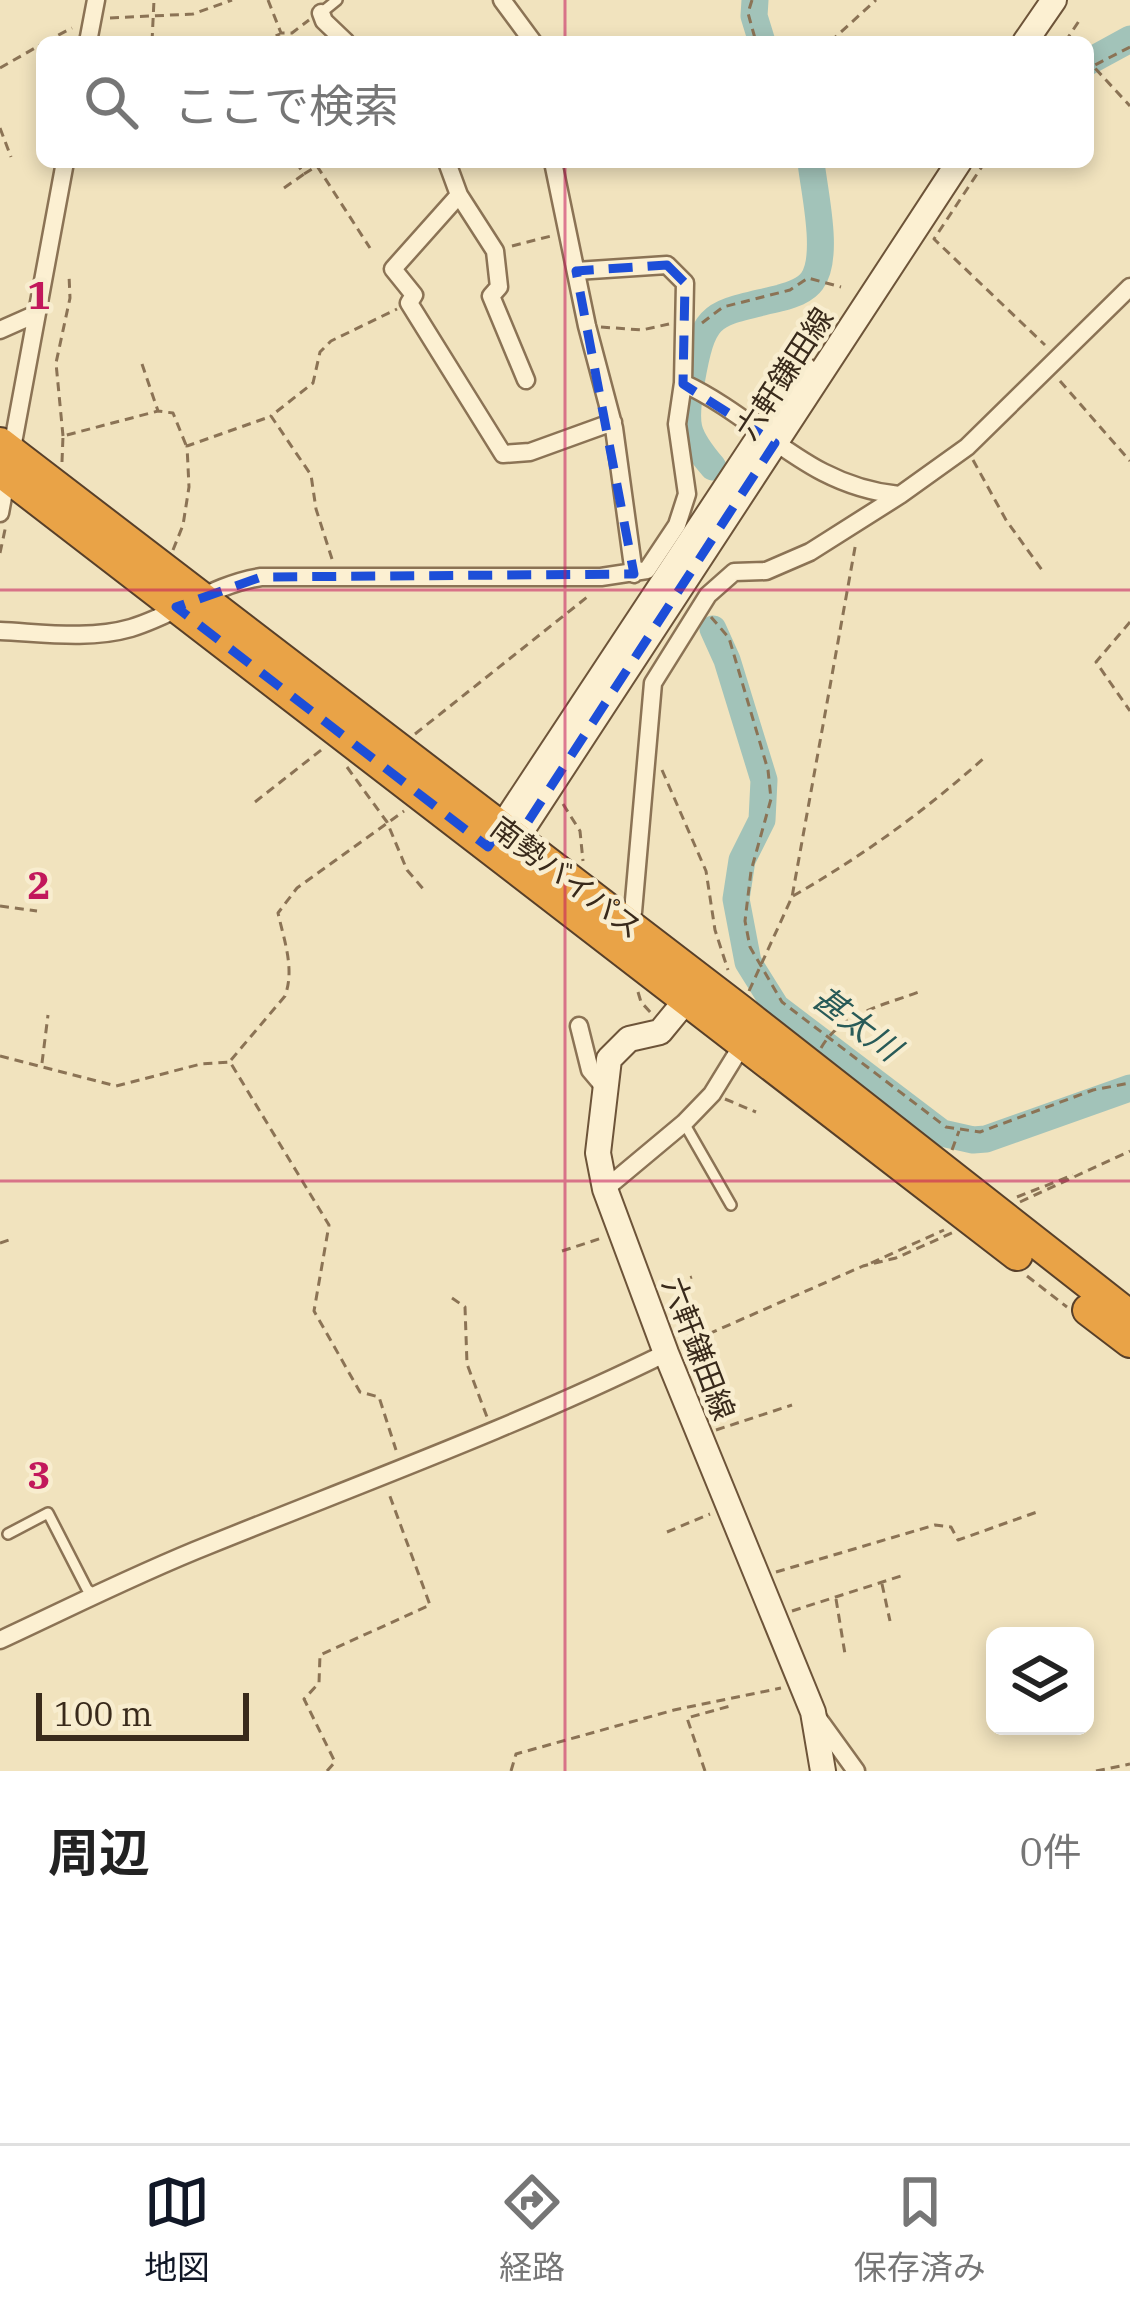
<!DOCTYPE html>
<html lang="ja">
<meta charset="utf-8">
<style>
body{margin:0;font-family:"IBM Plex Serif","Noto Sans JP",serif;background:#f6f6f6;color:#222}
.controls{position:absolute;right:36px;bottom:36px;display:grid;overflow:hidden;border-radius:18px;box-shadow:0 6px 18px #0003}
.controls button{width:108px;height:108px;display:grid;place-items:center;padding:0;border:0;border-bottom:3px solid #e0e0e0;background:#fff;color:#222;font:60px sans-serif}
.scale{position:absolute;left:36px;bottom:30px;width:213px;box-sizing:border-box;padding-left:12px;border:6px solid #392a1b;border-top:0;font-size:33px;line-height:42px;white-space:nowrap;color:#392a1b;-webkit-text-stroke:9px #f8edcf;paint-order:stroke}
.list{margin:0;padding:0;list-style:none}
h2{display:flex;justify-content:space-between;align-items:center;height:156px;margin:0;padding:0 48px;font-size:51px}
h2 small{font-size:39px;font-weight:400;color:#767676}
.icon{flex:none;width:66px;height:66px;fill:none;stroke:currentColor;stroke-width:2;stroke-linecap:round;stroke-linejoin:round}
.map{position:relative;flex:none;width:1130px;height:1771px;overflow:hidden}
.search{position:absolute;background:#fff;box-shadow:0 6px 18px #0003;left:36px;right:36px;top:36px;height:132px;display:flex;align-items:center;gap:30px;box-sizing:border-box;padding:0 42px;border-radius:18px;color:#767676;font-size:45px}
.sheet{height:372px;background:#fff}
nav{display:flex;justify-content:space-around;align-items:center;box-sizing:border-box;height:168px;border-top:3px solid #e0e0e0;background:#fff;font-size:33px;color:#767676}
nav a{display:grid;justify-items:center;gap:6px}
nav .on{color:#111827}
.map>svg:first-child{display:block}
</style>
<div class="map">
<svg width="1130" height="1771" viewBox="0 0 1130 1771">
<rect width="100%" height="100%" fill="#f1e3be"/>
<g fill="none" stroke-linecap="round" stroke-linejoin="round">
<path stroke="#a2c3b9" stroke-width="27" d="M755,0L754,16L762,42
M1088,62L1130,39
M713,467C685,434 684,425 691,383C704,309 711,315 780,298C791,295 805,291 812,281C830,257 814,191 811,162
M713,629L727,660L764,780L762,820L742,860L736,899L748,962L776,1007L942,1133L973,1140L986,1139L1130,1088"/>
<g stroke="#8b7355" stroke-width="14">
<path id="lane" d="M321,13L337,0
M684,1123L731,1205
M8,1534L48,1513L87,1589L96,1596"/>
</g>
<g stroke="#8b7355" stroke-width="21">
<path id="street" d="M502,0L533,42
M321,13L324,21L346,42
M88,42L96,0
M452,162L448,165L459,195L495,251L499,287L491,296L526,380
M553,162L587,326L614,428L634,574
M459,195L393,269L414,295L409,303L503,454L530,452L613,422
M576,271L667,265L685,283L683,383C762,420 806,486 899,495
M0,330L36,314
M0,513L65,162
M0,631C43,633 89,640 131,628C177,614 214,584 261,577H601L647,570L677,525L687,494L677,424L683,383
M633,912L653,683L708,595L734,572L766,571L810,552L900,495L967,447L1130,287
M579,1026L590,1070L606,1089
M605,1189L684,1123L712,1094L736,1055
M0,1640C69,1608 138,1573 209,1545C362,1483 518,1426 666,1353
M817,1717L856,1771"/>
</g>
<g stroke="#6d5439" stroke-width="28">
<path id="secondary" d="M1025,42L1054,0
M493,840L804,369
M507,853L959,162
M697,987L660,1032L629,1039L609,1059L598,1153L605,1189L666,1353L813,1712L823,1771"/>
</g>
<g stroke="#58402a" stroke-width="34">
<path id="highway" d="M0,443L740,1010L1130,1316
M0,471L1017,1255
M1088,1310L1130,1342"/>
</g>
<path stroke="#8b7355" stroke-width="3" stroke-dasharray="9 6" stroke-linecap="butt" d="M268,0L281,33H292L309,20
M752,0L748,13L756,42
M110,18L193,14L232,0
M45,42L72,28
M152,42L154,0
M262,42L280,34
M830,42L876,0
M1065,42L1079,21
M1130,47L1093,66L1130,106
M0,68L42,44
M0,128L11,157
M985,162L934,239L1045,345
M304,174L317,166L370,248
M284,188L304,174L296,162
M512,246L555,235
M702,323L723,307L790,290L808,278L841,287
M601,327L642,330L669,324
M142,364L158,411L173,413L186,445
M1060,381L1130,461
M63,436L56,363L70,298L69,275
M973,460L1006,520L1042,570
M62,462L63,436L158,411
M173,550L183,525L189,487L187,446L269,417
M0,553L6,525
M332,559L316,509L311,475L271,416L313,383L320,352L331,341L397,309
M711,617L729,638L768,770L771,799L751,871L745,921L750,947L782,1002L946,1127L980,1132L1093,1090L1130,1083
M1130,622L1096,662L1130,711
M415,734L591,594
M347,767L387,822L407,870L425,891
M662,770L706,871L715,930L728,970
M255,802L325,747
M563,804L580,831L583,861
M793,896C861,857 925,811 984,758
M0,906L37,911
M749,991L792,897L856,542
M638,992L641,1002L651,1013
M821,1048C841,1013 885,1005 921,991
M0,1056L116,1086L201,1064L230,1062L329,1225L314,1311L360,1392L379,1397L396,1450
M231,1060L285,996C295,969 284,940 278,913L297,888L404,811
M42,1063L48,1015
M725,1099L756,1112
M952,1150L959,1131
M1017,1197L1073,1175
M1020,1202L1130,1151
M0,1243L9,1240
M562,1251L602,1238
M871,1263L944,1230
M1027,1276L1067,1307
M662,1288L692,1277
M452,1298L465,1307L467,1364L487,1417
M681,1346L863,1266L896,1258L954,1232
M716,1430L792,1405
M667,1532L710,1514
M776,1572L935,1525L951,1527L958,1540L1037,1512
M882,1584L890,1621
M836,1599L845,1654
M792,1611L901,1576
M327,1771L335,1762L304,1699L319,1683L320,1655L430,1605L388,1491
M511,1771L516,1754L674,1710L781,1688
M705,1771L687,1718L730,1706
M1096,1771L1130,1764"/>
<use href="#lane" stroke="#fcf0d2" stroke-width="9"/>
<use href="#street" stroke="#fcf0d2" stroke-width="16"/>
<use href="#secondary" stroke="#fcf0d2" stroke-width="24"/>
<use href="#highway" stroke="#e9a347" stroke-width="30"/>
</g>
<path fill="none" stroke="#1d4ed8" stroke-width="9" stroke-dasharray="24 15" stroke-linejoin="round" d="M667,265L685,283L683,384L775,443L516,840L501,828L488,847L176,607L261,577L634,574L576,271Z"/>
<path fill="none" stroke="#c2185b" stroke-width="3" stroke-opacity="0.55" d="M565,0V42M565,162V1771M0,590H1130M0,1181H1130"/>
<g text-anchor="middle" stroke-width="9" stroke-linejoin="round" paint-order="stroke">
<g font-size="30" fill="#392a1b" stroke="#f8edcf">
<text transform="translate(785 374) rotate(-57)" y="10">六軒鎌田線</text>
<text transform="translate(566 878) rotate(37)" y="10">南勢バイパス</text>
<text transform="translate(698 1349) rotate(69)" y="10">六軒鎌田線</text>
</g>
<g font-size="33" font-style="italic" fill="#295b58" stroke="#f8edcf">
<text transform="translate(857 1023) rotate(37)" y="12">甚太川</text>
</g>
</g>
<g font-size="39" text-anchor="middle" font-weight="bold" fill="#c2185b" stroke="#f8edcf" stroke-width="9" stroke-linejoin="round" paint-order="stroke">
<text x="39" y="309">1</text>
<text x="39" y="899">2</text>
<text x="39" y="1489">3</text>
</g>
</svg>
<div class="controls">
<button><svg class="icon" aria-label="layers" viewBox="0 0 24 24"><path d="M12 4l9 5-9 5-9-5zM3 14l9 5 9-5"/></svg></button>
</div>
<div class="scale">100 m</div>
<div class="search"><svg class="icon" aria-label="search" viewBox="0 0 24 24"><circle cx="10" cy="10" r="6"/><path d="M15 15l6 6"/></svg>ここで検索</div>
</div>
<section class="sheet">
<h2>周辺<small>0件</small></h2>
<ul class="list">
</ul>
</section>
<nav>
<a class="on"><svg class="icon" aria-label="map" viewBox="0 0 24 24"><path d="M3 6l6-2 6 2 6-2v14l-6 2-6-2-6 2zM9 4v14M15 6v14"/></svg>地図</a>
<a><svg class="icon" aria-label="directions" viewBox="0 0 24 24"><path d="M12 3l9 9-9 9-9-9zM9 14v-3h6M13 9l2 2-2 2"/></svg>経路</a>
<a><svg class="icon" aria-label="saved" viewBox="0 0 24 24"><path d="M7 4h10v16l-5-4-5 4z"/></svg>保存済み</a>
</nav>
